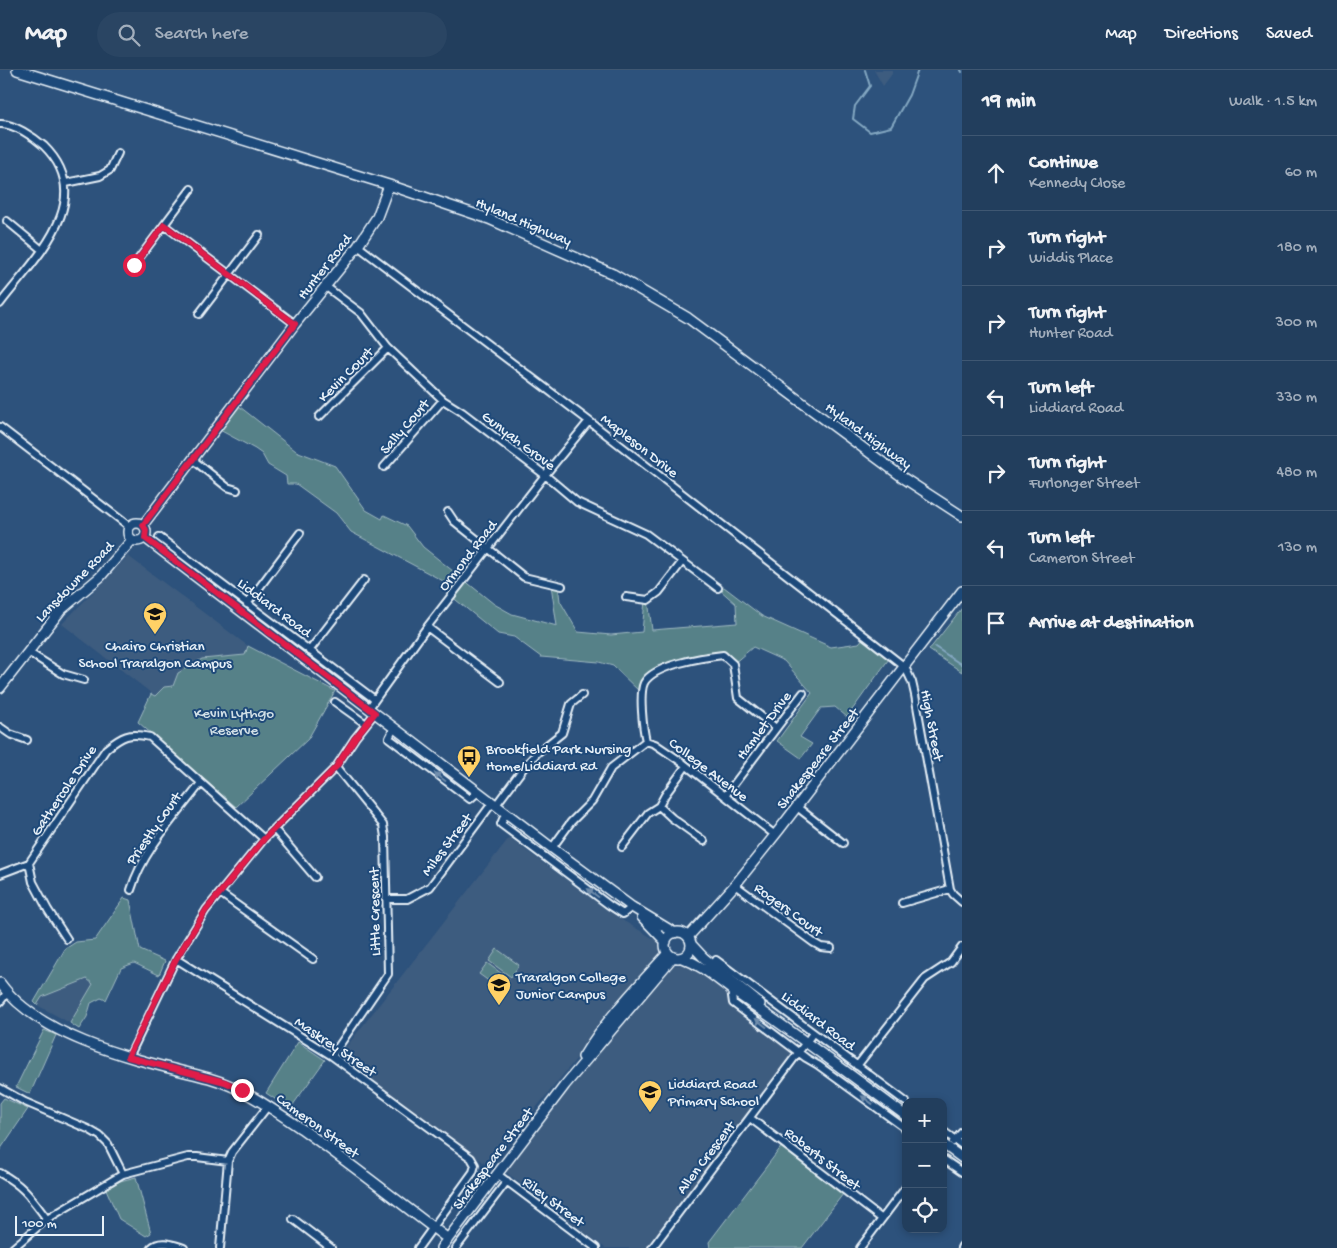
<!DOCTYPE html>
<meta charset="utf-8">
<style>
body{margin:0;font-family:"Gochi Hand",sans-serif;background:#2a4563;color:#f1f3f6}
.controls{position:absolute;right:15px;bottom:15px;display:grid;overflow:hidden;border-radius:10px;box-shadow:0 2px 8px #0003}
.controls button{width:45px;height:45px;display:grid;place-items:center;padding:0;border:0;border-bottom:1px solid #3f5772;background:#223e5d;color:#f1f3f6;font:25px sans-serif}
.scale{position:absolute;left:15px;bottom:12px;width:89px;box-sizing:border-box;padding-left:5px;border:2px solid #e8f1f8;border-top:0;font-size:14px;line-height:18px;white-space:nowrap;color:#e8f1f8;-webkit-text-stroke:4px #1f4a7a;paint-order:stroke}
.stop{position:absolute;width:15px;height:15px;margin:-11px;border:4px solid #e11d48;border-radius:50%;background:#fff}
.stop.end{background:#e11d48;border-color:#fff;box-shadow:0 1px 5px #0008}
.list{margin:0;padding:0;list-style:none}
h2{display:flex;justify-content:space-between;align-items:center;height:65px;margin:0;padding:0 20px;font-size:21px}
h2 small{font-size:16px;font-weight:400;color:#a2aebc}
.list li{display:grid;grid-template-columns:32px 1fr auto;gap:15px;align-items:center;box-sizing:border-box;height:75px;padding:0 20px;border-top:1px solid #3f5772}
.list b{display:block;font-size:19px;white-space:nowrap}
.list p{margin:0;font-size:16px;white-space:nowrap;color:#a2aebc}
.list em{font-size:16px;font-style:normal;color:#a2aebc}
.icon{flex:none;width:28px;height:28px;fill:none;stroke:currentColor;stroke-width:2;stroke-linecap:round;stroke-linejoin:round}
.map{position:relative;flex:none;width:962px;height:1178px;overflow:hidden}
header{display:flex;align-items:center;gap:30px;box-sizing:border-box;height:70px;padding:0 25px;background:#223e5d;border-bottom:1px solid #3f5772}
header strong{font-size:24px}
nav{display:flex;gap:28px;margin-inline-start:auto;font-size:18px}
.search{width:350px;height:45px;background:#2a4563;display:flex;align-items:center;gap:12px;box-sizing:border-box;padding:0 18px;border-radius:28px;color:#a2aebc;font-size:19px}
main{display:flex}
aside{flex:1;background:#223e5d}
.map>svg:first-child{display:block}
</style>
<header>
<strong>Map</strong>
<div class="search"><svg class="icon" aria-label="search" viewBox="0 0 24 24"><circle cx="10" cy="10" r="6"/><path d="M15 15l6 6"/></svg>Search here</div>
<nav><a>Map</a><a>Directions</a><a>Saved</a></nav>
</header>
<main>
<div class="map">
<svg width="962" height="1178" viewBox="0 0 962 1178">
<rect width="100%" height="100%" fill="#2d527c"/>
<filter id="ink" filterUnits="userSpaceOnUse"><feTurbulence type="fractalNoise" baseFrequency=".02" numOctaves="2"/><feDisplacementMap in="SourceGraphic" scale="10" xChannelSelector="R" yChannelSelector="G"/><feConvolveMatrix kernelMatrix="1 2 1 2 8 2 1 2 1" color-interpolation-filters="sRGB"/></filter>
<g filter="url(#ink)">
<path fill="#3e5c7f" d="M874,0H892V4L883,16Z
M128,486L248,576L245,585L202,589L178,603L173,616L164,617L155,626L62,554Z
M509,768L617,847L659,872L660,887L535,1039L491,1098L340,985Z
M692,894L728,921L729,935L793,983L646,1178H605L506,1102L608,969L674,895Z
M87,909L93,914L70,953L37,935L42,927Z"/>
<path fill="#568188" stroke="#9fb9c0" d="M235,333L296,381L335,396L366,440L382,449L384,445L407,456L423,477L494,534L512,544L557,556L551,515H558L560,531L578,562L611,565L642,562L645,530H648L652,560L737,553L736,534L718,518L724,517L762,546L831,577L859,573L865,566L891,586L847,647L835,637L821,638L800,667L812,674L801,688L777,671L812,623L784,591L753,577L733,594L727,588L708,586L655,603L645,613L642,624L613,596L599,592L541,587L514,567L498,564L451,526L456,520L447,513L351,462L336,443L296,414H287L286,406L268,395L262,384L255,379L216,358Z
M962,538V602L929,580Z
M248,576L335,621L308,669L236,737L138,652L151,624L155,626L164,617L173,616L178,603L202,589L245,585Z
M124,828L130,830L140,880L165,891L159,905L134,893L121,898L106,930L101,928L91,933L87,947L79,959L70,953L93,914L87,909L42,927L37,935L34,932L65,879L76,872L95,870Z
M497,879L519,895L511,907L489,891Z
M487,893L509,909L501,920L479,904Z
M44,960L56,965L30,1024L16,1017Z
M298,972L325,990L290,1039L266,1023Z
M4,1028L28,1039L0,1080V1033Z
M782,1076L843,1124L802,1178H710L709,1172Z
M136,1107L151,1163L146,1166L119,1149L106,1119L120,1111Z"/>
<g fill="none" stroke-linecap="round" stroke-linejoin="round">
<path stroke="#84a8c2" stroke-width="2" d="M865,0L870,16L855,36L853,49L870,62L891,57L909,25L918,0
M961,0L962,2
M935,577L962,595"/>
<g stroke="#e8f1f8" stroke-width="10">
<path id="street" d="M0,54C13,53 34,67 44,76C99,130 34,189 0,234
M66,113L100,106L110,100L118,83
M7,151L42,180
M164,155L295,254
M358,176L589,351L905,597L912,612L915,625L950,819L953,824L962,832
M134,195L191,119
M325,216L361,243L388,278L443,330L462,342L545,405L577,432L646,464L718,518
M199,244L259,165
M319,347L388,278
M0,357L130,457
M192,389L227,417L237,420
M384,397L443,330
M448,442L454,451L524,507L562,516
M159,467L374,629
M626,527L648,530L659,522L682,492
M247,534L300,463
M427,557L500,612
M309,581L364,510
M28,582L63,604L84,610
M335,632L366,654
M369,638L427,557L545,405L589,351
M0,657L10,664L27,670
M394,658L389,668L470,729L478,722
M646,671C643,659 639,624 644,613C653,595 704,587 723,585L733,594L738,628L776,658
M725,726L803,623
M496,735L525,696L538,682L562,663L571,634L582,625
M659,736L672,748L704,771
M797,737L843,773
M506,742L501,754L609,835L623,844L632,837
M274,759L315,807
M622,777L648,743L659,736L665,725L686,696
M552,778L571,752L592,731L611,698L646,671L655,674L683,693L775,765
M29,793L33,812L48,840L67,869
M0,804L29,793L106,679C122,666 129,662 150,667L264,769
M735,815L814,873L821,877L831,878
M131,820C143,780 176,746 201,713
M220,823L313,889
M386,829H407L430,817L493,732
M902,833L950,819
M176,889L332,986L471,1088L475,1095L473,1102L418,1178
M716,890L906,1032
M731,919L733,933L806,988L818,995L906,1059
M0,932L7,923
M332,986L388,904L385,767L383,755L336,697
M129,987L176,889L206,840L264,769L336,697L355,668L375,643
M857,996L925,909L951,892L962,877
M0,1018L25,1032L88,1059L100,1066L108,1074L123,1104
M750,1048L882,1149
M943,1061L962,1075
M953,1072L962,1062
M943,1089L962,1102
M0,1103C24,1116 31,1128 47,1149
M497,1104L596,1178
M293,1149L331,1178
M13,1178L47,1149L123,1104L188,1087H197L228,1091
M151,1178C160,1169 174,1175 184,1178
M220,1178L228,1091L232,1082L268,1036
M456,1178L507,1111
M652,1178L813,963
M860,1178L906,1117
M961,1178L962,1176"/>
</g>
<g stroke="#e8f1f8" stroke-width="12">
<path id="secondary" d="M17,0L389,115L489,149L613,204L688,248L905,409L962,446
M128 462a9 9 0 1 1 18 0a9 9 0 1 1-18 0Z
M143,455L295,254L358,176L377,147L389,115
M145,468L552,778L632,837L675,863
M0,618L61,540L100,507L132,470
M642,847L666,872
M665 875a13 13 0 1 1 26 0a13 13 0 1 1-26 0Z
M688,867L735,815L779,760L962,521
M691,874L704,888L760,934
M682,888C704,896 720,912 739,925C796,964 851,1005 906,1046
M0,913C42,971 143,991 209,1008C244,1018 272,1039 302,1059C351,1094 399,1132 448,1169
M583,987C606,949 638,916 668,883
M943,1074L962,1088
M441,1178L565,1015L673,887"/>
</g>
<use href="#street" stroke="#1f4a7a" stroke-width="6"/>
<use href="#secondary" stroke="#1f4a7a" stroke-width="9"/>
</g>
<defs><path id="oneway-solid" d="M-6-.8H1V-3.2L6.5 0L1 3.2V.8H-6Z" transform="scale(1.25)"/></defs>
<g fill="#6f8dac">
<use href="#oneway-solid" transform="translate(440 707) rotate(-143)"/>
<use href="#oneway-solid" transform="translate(593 823) rotate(-143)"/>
<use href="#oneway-solid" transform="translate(761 953) rotate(-143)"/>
<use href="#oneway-solid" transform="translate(867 1030) rotate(-144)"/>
</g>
</g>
<g fill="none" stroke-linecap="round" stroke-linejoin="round" filter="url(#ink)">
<path stroke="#e11d48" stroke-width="6" d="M134,195L164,155L295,254L150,446L143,455L146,460L145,468L375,643L355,668L336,697L264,769L206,840L176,889L128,987L225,1012L242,1020"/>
</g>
<defs>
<g id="school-pin" transform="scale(1.25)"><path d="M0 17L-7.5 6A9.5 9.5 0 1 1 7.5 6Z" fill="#ffd166" stroke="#1f4a7a"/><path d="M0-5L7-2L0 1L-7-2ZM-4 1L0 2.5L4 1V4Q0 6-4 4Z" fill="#111"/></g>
<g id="bus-pin" transform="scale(1.25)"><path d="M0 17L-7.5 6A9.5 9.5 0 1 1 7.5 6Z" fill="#ffd166" stroke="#1f4a7a"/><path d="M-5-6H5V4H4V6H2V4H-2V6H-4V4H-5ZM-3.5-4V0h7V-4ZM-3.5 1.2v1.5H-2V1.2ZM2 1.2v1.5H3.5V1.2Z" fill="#111"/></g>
</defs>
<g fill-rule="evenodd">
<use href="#school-pin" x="155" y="544"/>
<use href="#bus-pin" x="469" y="687"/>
<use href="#school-pin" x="499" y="915"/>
<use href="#school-pin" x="650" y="1022"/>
</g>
<g text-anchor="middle" stroke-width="4" stroke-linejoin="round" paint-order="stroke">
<g font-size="15" fill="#e8f1f8" stroke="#1f4a7a">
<text transform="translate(524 151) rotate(23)" y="5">Hyland Highway</text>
<text transform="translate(324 196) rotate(-52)" y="5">Hunter Road</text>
<text transform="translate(345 304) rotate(-45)" y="5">Kevin Court</text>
<text transform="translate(404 356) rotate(-49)" y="5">Sally Court</text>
<text transform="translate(869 365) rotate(36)" y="5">Hyland Highway</text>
<text transform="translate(519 370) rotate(37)" y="5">Gunyah Grove</text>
<text transform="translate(640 375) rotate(38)" y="5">Mapleson Drive</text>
<text transform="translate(467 485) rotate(-52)" y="5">Ormond Road</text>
<text transform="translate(74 511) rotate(-46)" y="5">Lansdowne Road</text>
<text transform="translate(275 537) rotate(37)" y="5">Liddiard Road</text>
<text transform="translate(763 655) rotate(-53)" y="5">Hamlet Drive</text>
<text transform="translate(933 655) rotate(79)" y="5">High Street</text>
<text transform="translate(817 688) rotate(-52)" y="5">Shakespeare Street</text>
<text transform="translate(709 699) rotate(37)" y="5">College Avenue</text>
<text transform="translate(63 720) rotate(-56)" y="5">Gathercole Drive</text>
<text transform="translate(153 758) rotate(-55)" y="5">Priestly Court</text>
<text transform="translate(446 774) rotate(-53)" y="5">Miles Street</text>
<text transform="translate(789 839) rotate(36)" y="5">Rogers Court</text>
<text transform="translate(374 842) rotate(-91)" y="5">Little Crescent</text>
<text transform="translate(819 950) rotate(37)" y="5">Liddiard Road</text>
<text transform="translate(336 976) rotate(34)" y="5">Maskrey Street</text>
<text transform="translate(318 1055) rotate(36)" y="5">Cameron Street</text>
<text transform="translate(705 1087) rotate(-53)" y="5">Allen Crescent</text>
<text transform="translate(492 1088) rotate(-53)" y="5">Shakespeare Street</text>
<text transform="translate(823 1088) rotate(38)" y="5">Roberts Street</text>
<text transform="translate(554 1131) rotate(37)" y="5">Riley Street</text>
</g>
<g font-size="15" fill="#e8f1f8" stroke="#1f4a7a" text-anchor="start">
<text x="155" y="580" text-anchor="middle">Chairo Christian<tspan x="155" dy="17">School Traralgon Campus</tspan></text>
<text x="486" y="683">Brookfield Park Nursing<tspan x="486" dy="17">Home/Liddiard Rd</tspan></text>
<text x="516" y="911">Traralgon College<tspan x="516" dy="17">Junior Campus</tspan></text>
<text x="668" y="1018">Liddiard Road<tspan x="668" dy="17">Primary School</tspan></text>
</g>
<g font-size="15" fill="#d2e0e7" stroke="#1f4a7a">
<text x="234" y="647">Kevin Lythgo<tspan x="234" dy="17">Reserve</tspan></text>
</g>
</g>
</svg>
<div class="controls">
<button>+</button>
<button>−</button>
<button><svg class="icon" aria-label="locate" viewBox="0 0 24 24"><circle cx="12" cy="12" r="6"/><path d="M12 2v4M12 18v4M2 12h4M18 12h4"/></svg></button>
</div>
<div class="scale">100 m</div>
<div class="stop" style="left:134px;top:195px"></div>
<div class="stop end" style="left:242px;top:1020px"></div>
</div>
<aside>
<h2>19 min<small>Walk · 1.5 km</small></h2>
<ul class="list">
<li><svg class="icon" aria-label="ahead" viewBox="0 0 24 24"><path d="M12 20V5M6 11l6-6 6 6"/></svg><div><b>Continue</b><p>Kennedy Close</p></div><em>60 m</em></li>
<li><svg class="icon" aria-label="right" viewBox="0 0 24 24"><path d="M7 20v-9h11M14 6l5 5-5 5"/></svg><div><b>Turn right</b><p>Widdis Place</p></div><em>180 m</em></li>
<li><svg class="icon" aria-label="right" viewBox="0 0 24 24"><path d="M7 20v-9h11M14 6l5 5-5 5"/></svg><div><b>Turn right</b><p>Hunter Road</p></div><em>300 m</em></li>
<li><svg class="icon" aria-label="left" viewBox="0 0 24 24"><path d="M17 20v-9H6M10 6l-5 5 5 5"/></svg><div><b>Turn left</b><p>Liddiard Road</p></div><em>330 m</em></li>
<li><svg class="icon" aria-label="right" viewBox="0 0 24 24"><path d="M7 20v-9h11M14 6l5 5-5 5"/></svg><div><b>Turn right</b><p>Furlonger Street</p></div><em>480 m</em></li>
<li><svg class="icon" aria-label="left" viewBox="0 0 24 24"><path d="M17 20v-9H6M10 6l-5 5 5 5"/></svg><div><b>Turn left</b><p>Cameron Street</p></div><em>130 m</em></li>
<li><svg class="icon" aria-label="arrive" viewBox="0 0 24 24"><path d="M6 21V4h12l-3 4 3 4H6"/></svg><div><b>Arrive at destination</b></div></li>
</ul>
</aside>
</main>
